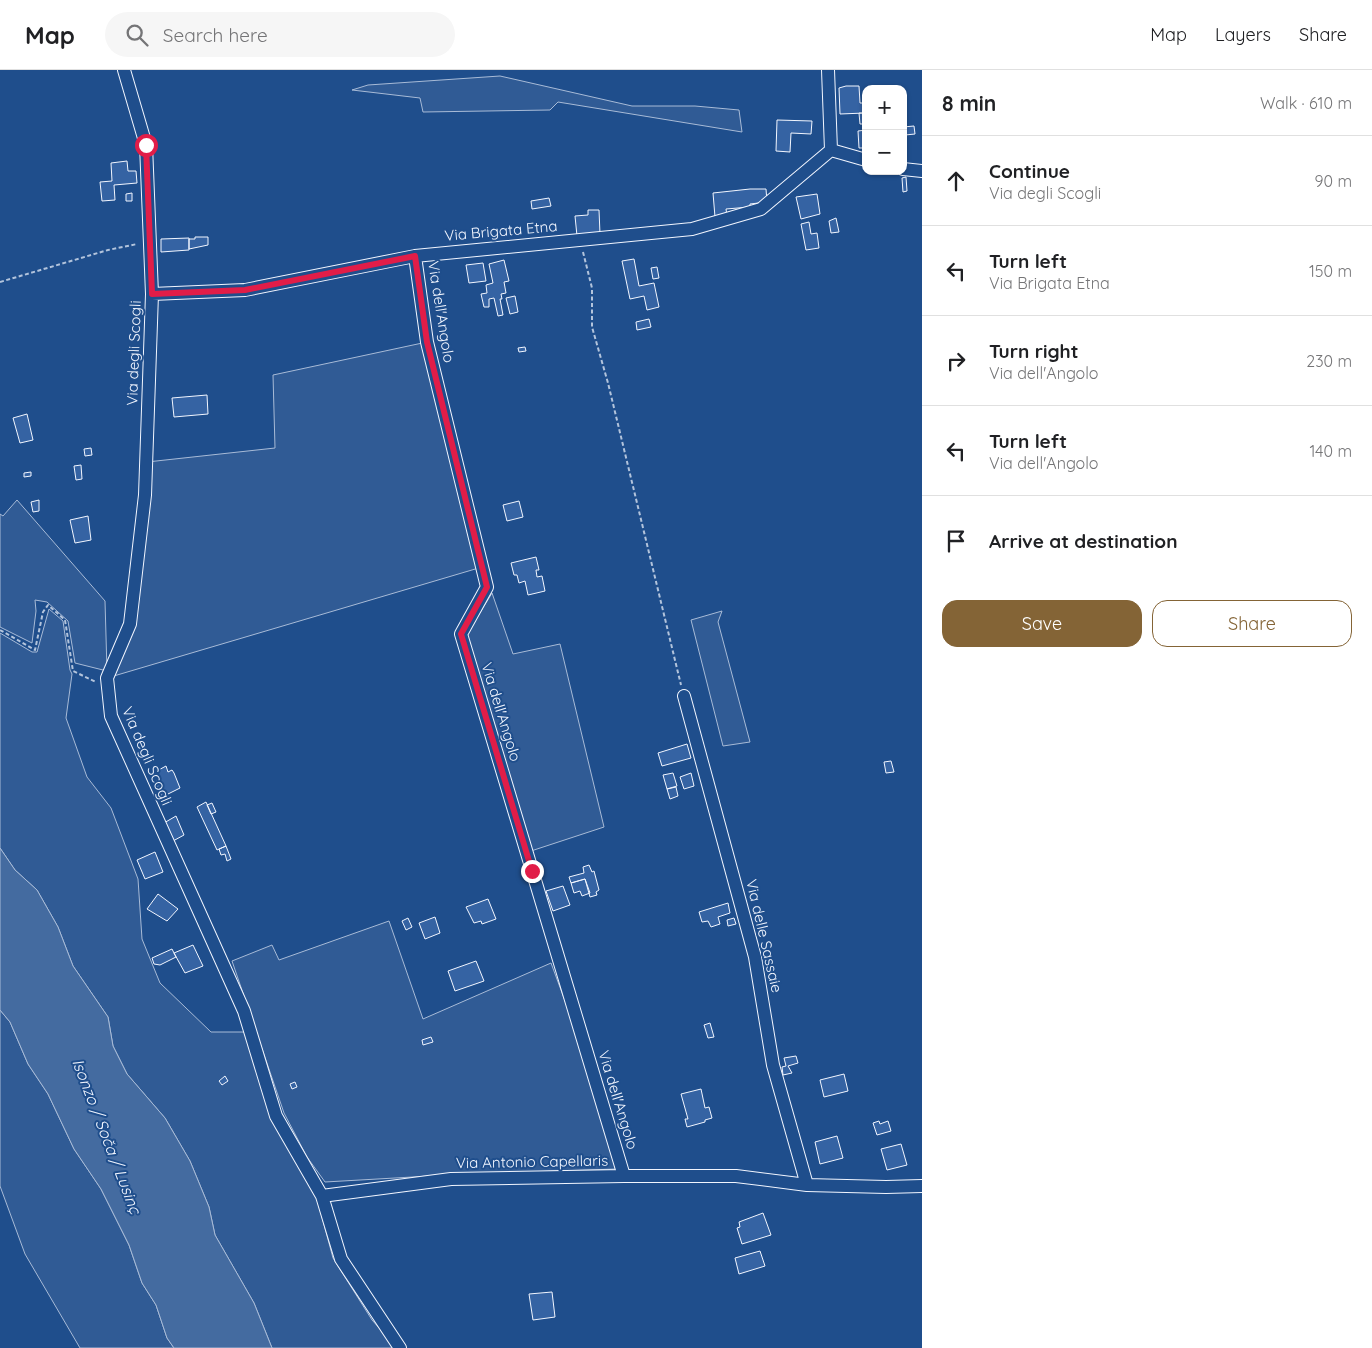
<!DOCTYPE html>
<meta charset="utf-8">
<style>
body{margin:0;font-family:Quicksand,sans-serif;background:#f6f6f6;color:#202124}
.controls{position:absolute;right:15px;top:15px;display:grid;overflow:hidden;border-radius:10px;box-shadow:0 1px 4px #0004}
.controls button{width:45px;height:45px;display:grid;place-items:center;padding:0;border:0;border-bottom:1px solid #e0e0e0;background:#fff;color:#202124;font:25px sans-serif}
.stop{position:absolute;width:15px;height:15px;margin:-11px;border:4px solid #e11d48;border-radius:50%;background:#fff}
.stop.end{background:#e11d48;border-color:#fff;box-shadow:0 1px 5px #0008}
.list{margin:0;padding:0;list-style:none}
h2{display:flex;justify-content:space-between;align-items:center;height:65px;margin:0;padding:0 20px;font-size:21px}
h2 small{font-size:16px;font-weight:400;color:#757577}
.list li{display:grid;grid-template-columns:32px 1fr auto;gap:15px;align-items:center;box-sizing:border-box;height:90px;padding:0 20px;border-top:1px solid #e0e0e0}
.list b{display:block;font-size:19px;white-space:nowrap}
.list p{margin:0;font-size:16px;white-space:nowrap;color:#757577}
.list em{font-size:16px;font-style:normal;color:#757577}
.actions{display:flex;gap:10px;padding:15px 20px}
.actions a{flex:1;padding:11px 0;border:1px solid #846436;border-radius:15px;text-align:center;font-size:18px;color:#846436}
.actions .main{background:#846436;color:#fff}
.icon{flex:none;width:28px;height:28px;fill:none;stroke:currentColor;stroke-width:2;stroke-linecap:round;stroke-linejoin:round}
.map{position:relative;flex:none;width:922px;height:1278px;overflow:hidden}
header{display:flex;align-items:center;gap:30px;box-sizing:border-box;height:70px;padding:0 25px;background:#fff;border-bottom:1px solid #e0e0e0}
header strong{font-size:24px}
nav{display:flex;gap:28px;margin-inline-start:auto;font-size:18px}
.search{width:350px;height:45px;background:#f6f6f6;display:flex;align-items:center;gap:12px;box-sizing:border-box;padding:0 18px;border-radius:28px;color:#757577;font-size:19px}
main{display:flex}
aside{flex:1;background:#fff}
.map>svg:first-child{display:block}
</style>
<header>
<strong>Map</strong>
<div class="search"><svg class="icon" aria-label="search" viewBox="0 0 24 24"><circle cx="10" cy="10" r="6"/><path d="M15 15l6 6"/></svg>Search here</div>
<nav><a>Map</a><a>Layers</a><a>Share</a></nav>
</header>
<main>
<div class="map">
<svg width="922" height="1278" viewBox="0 0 922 1278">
<rect width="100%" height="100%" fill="#1f4e8c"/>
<path fill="#305b95" stroke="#a8bbd7" d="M500,6L632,36H695L739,40L742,62L558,32L550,40L423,42L420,28L352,20L368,15Z
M427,272L482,497L107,608L130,554L147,392L275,378L273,305Z
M17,430L105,531L107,601L75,593L68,551L47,532L35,530L36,541L32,573L0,557V444L3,446Z
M492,523L513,584L560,574L604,757L531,781L467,564Z
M49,539L63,551L70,600L72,604L66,648L87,707L111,738L138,809L142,869L160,913L211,962H247L316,1125L333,1188L372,1250L397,1278H272L254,1233L215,1165L209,1137L190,1091L165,1048L127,1004L113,976L108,947L73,896L58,857L37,820L15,800L0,778V563L32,582H37Z
M722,541L718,552L750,672L723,676L691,550Z
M389,851L423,949L551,893L568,939L617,1099L465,1104L325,1112L307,1087L284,1043L232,891L272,875L279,890Z
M0,940L10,952L28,994L48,1024L74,1079L101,1119L129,1175L142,1213L156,1235L167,1268L174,1278H80L25,1184L0,1116Z"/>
<path fill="#446ba0" stroke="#a8bbd7" d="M0,778L15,800L37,820L58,857L73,896L108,947L113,976L127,1004L165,1048L190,1091L209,1137L215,1165L254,1233L272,1278H174L167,1268L156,1235L142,1213L129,1175L101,1119L74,1079L48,1024L28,994L10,952L0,940Z"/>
<path fill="#3563a3" stroke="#f2f6ff" d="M846,16H859L860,33H864L865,43L840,44L839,18Z
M859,43H865L866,54H860Z
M777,50L812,51L811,64L791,63L790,82L776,81Z
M914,56L915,64L905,65L903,57Z
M866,60V78H859L858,61Z
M127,91L128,101H136L137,113L114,115L115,130L102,131L100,112L112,111L111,93Z
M906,107L907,121L903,122L902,108Z
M750,119H766L767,132L750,134V137L726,139L727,146L715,147L713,123Z
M132,123V131H126V124Z
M817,124L820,144L801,149L796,127Z
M549,128L551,136L532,139L531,131Z
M588,140H599L600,164L577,166L575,146L588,145Z
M836,148L839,162L831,163L829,151Z
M809,152L811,164L817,163L819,178L806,180L801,154Z
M195,167H208V175L189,179V169H195Z
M189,168V180L161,182V169Z
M634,189L639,216L654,213L659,237L647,240L644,226L630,229L622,191Z
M504,190L509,211L504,212L506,223L501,224L502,229H500L503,245L498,246L494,228L489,229V237H484L481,224L487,223L486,215L493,213L489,194Z
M483,193L486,211L469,213L466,195Z
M657,197L659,208L653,209L651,198Z
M515,226L518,242L510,244L506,228Z
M649,249L651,257L637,260L636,252Z
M525,277L526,281L519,282L518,278Z
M207,325L208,344L174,347L172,328Z
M27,344L33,370L20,373L13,348Z
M91,378L92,385L85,386L84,379Z
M81,395L82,409L76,410L74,396Z
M31,402V406L24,407V403Z
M39,430V441L33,442L31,432Z
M519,431L523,447L507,451L503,435Z
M88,446L91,470L75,473L70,450Z
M536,487L539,500H536L537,507L542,506L545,521L528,525L525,511L519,513L517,505H514L511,493Z
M687,674L691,688L662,696L658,683Z
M891,691L894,702L886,703L884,692Z
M166,696L168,702L172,700L174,703L180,718L162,727L155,712L159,710L155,702Z
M673,703L677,716L667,719L663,705Z
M691,703L694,716L684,719L680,707Z
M676,717L678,726L670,729L667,719Z
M206,732L226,776L217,780L197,737Z
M212,733L216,742L211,744L207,735Z
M176,746L184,765L173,771L164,753Z
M226,776L231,789L227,791L225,784L221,785L219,779Z
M155,782L163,802L145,809L137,790Z
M589,795L592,802L594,801L599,820L596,822L597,825L590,827L585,809L571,813L569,807L584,803L583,797Z
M585,809L590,823L582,826L580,821L574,823L571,813Z
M563,816L570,835L553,841L546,821Z
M158,824L178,839L167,851L147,839Z
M488,829L496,849L482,854L481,851L474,853L466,837Z
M728,833L730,843L718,847L720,854L711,857L708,851L702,852L699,842Z
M435,847L440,863L425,869L419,853Z
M408,848L412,857L406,860L402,851Z
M734,848L736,854L728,856L727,850Z
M193,875L203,896L185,903L174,883Z
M172,879L176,887L160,895L154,894L152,888Z
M476,891L484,911L455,921L448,901Z
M710,953L714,967L708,968L704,955Z
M431,967L433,972L423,975L422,970Z
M796,986L798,993L788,996L792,1003L783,1005L782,997L786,996L784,988Z
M844,1004L848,1021L824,1027L820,1010Z
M225,1006L228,1011L222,1015L219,1011Z
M295,1012L297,1017L292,1019L290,1014Z
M701,1019L705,1038L709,1037L712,1048L705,1050V1052L687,1057L685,1049H688L681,1024Z
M879,1051L880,1054L888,1051L891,1061L877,1065L873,1053Z
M837,1066L843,1088L820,1094L815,1072Z
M901,1074L907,1095L887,1100L881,1079Z
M763,1143L771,1165L742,1174L737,1158L740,1157L739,1152Z
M760,1181L765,1196L739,1204L735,1188Z
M552,1222L555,1247L533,1250L529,1224Z"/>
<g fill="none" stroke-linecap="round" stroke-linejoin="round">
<g stroke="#f2f6ff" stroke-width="14">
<path id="minor" d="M124,0L146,75L152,224L145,425L130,554L107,608L111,646L244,941L276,1046L322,1126L341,1189L400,1278
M828,0L831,80
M903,99L922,101
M415,186L427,272L487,517L461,564L624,1106
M152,224L245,220L415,186L692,159L761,139L831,80L866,90
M684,626L755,887L773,995L807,1115
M322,1126L451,1109L624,1106H736L807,1115L886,1117L922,1116"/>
</g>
<path stroke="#b3c4dc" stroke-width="2" stroke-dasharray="4 2.5" stroke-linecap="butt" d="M583,182L592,218V257L608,313L681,615
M0,212L108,180L137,174
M0,560L35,580L43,542L48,535L65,550L73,601L96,612"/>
<use href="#minor" stroke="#1f4e8c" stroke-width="12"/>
</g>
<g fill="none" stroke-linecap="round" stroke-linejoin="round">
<path stroke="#e11d48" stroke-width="6" d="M146,75L152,224L245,220L415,186L427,272L487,517L461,564L532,801"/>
</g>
<g text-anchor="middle" stroke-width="4" stroke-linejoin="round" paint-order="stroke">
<g font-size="15" fill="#f2f6ff" stroke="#1f4e8c">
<text transform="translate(501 161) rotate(-5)" y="5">Via Brigata Etna</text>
<text transform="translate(441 242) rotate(81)" y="5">Via dell'Angolo</text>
<text transform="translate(134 283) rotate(-88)" y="5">Via degli Scogli</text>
<text transform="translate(501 642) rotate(73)" y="5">Via dell'Angolo</text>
<text transform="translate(147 686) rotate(67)" y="5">Via degli Scogli</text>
<text transform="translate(764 866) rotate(77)" y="5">Via delle Sassaie</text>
<text transform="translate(618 1030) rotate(73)" y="5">Via dell'Angolo</text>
<text transform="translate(532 1092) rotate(-1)" y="5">Via Antonio Capellaris</text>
</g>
<g font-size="16" font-style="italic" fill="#f2f6ff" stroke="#1f4e8c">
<text transform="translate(107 1066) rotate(69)" y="6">Isonzo / Soča / Lusinç</text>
</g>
</g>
</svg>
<div class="controls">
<button>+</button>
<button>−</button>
</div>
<div class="stop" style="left:146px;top:75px"></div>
<div class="stop end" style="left:532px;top:801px"></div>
</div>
<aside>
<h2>8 min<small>Walk · 610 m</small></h2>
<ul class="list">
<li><svg class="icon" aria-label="ahead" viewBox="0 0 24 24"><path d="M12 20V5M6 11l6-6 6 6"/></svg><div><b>Continue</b><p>Via degli Scogli</p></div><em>90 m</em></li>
<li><svg class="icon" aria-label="left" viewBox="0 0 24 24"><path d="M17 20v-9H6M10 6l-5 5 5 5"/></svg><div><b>Turn left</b><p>Via Brigata Etna</p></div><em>150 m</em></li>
<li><svg class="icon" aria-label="right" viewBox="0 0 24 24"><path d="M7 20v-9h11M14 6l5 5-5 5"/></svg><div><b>Turn right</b><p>Via dell'Angolo</p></div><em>230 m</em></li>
<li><svg class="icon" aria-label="left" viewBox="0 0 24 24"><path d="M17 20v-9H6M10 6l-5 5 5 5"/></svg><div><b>Turn left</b><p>Via dell'Angolo</p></div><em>140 m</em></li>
<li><svg class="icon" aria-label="arrive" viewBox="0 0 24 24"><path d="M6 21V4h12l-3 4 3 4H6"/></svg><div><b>Arrive at destination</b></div></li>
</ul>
<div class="actions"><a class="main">Save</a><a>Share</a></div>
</aside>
</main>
